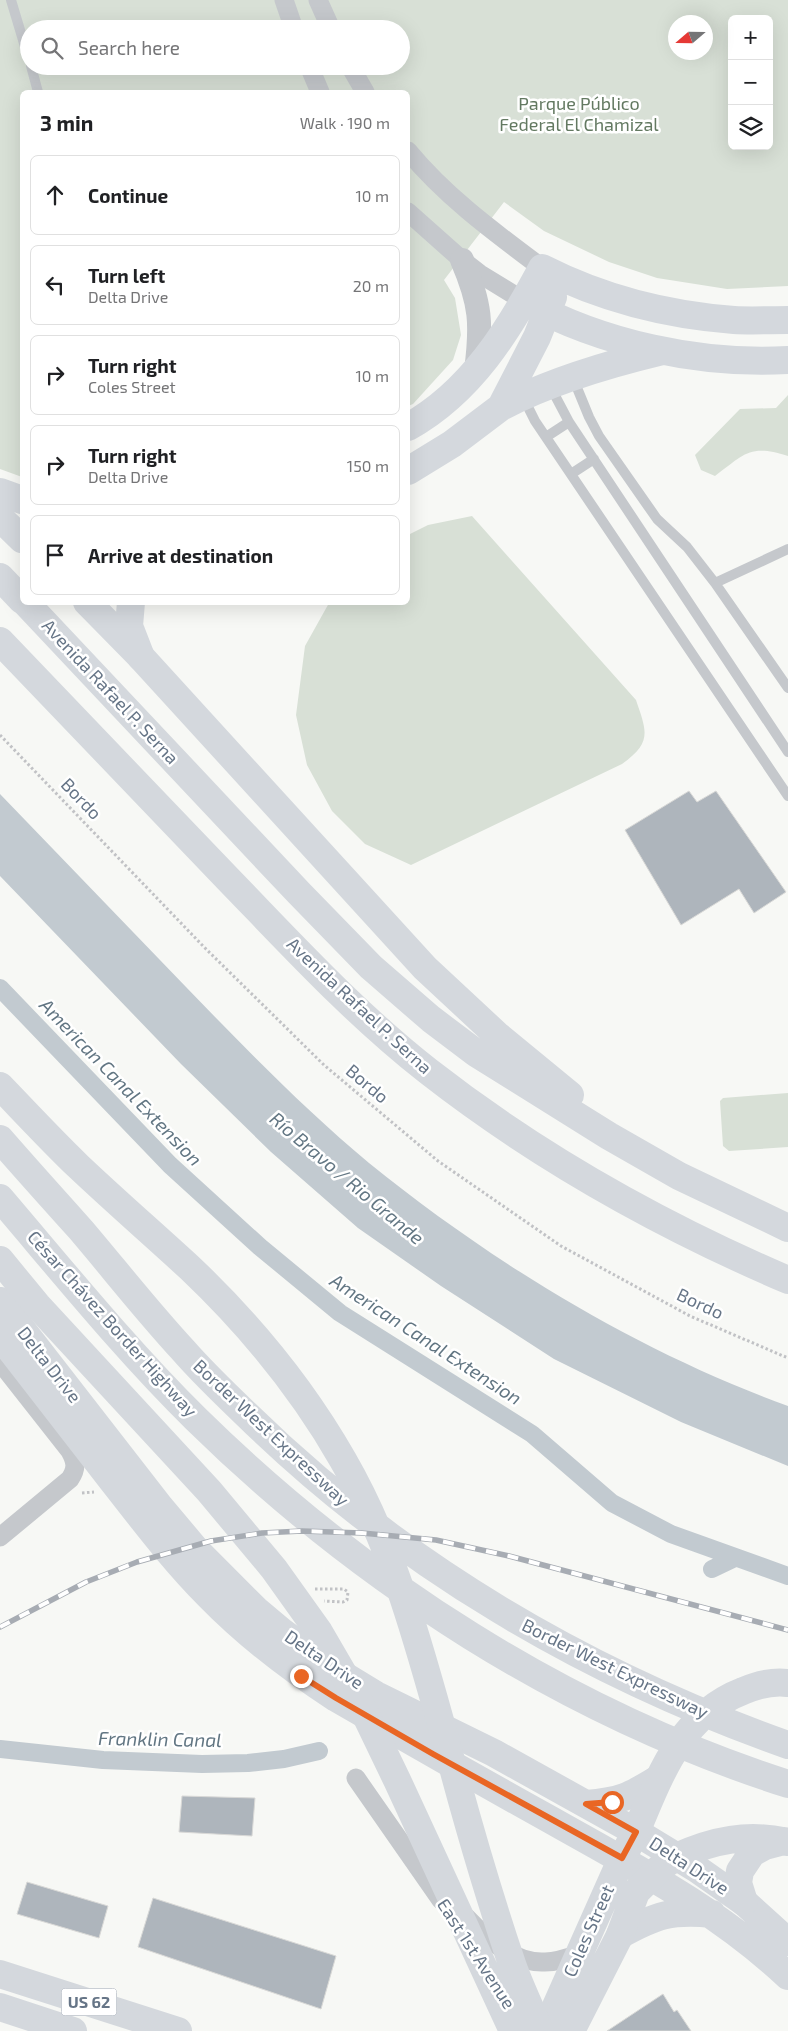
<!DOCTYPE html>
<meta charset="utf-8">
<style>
body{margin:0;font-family:"Exo 2",sans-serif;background:#f6f6f6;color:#202124}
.controls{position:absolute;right:15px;top:15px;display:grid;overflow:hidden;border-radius:8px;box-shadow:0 5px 20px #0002}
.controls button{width:45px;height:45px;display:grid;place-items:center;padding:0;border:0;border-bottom:1px solid #e0e0e0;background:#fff;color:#202124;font:25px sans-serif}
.compass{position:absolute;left:668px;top:15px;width:45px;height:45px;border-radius:50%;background:#fff;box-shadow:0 5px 20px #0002;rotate:250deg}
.stop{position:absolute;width:15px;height:15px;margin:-11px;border:4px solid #e96624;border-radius:50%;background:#fff}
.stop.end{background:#e96624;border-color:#fff;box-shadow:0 1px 5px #0008}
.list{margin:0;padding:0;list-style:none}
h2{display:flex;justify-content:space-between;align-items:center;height:65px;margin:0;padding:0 20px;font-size:21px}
h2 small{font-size:16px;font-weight:400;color:#757577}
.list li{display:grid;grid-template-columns:32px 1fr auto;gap:15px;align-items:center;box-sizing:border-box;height:80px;margin:0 10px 10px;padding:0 10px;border:1px solid #e0e0e0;border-radius:8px}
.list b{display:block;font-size:19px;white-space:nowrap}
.list p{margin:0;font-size:16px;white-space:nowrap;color:#757577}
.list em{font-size:16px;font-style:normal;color:#757577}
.icon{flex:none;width:28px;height:28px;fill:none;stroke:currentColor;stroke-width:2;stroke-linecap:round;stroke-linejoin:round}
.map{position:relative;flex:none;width:788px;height:2031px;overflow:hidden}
.search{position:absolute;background:#fff;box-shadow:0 5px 20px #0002;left:20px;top:20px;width:390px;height:55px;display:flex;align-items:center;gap:12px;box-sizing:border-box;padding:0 18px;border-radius:28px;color:#757577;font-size:19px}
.panel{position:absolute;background:#fff;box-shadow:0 5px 20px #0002;left:20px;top:90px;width:390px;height:515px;border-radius:8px}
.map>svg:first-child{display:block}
</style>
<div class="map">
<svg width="788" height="2031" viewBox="0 0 788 2031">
<rect width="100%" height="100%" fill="#f7f8f5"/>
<path fill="#d8e0d6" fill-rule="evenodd" d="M0,0H788V286L727,289L657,278L609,262L544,231L504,202L444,280L455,298L461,335L453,360L413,404L408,406V92H22V477L0,469ZM732,19H769V146H732ZM676,22H706V52H676ZM29,29H401V66H29Z
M788,395V456C749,444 745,454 715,476L701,470L695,455L740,409L776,408Z
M472,516L636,700C647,732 652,743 622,764L411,865L365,844L332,811L307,765L296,715L305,646L329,603L408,602V535L428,525Z
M788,1093V1147L729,1151L723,1146L720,1101L723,1098Z"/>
<path fill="#c2cad0" d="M0,794C62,858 124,923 186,987C245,1048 304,1109 369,1163C494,1264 637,1351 788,1406V1466L681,1422L554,1359L441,1286L358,1228L271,1152L181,1064L0,876Z"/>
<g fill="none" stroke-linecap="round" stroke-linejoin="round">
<path stroke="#c2cad0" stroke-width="18" d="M0,988L170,1165L260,1247L340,1313L532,1434L612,1503L671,1534L788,1576
M712,1569L735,1558
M0,1749L103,1760L202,1764L248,1763L284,1759L319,1751"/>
</g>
<path fill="#aeb5bc" stroke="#d9d9d7" d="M689,791L697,802L716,791L786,892L754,913L739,889L681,925L625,830Z
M182,1796L255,1798L252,1836L179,1832Z
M27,1882L108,1906L99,1938L17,1914Z
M153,1898L336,1956L321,2009L138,1947Z
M663,1994L674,2012L677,2010L691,2031H607Z"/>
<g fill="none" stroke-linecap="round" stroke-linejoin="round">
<path stroke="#c1c2c5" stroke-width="3" stroke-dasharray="2.5 2.5" stroke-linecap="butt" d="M0,735L204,947L324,1065L438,1161L561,1246L690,1316L788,1358
M82,1493L94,1492
M315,1589H344L348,1592L347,1600L343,1602L324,1601"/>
<path stroke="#c5c8cc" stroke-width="10" d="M11,0L29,60
M31,66L38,92
M573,378L589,417L599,436L657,519L687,547L715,583
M550,386L569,422L788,752
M523,397L535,421L788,796
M546,437L569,422
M571,474L594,459
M788,549L715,583L788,688"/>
<path stroke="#c5c8cc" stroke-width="19" d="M284,0L294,29
M318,0L331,29
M309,66L320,92
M350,66L365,92
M408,151C446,197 494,232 542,268
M408,212L462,260L480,274L524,301
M0,1362L70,1451C76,1462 77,1468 70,1479L0,1537
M356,1778L441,1900
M466,1917C486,1938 514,1964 545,1962C557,1962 568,1958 579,1954"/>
<path stroke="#c5c8cc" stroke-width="24" d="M462,260C481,304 482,324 476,371"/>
<path stroke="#d4d8dd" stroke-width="28" d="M524,301C602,344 700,365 788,360
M501,407C551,381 605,365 659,352
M408,427C471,392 509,330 542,268C601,298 668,315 734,320C752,321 770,320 788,320
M408,471L452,444L501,407L537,337L553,297
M0,492L22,500
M0,518L22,539
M131,602L129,626L141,657
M0,1301L160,1507L197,1551L256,1610L281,1631L330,1667L376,1695L494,1753L636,1832L697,1869L744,1902L788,1942
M0,1336C38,1385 76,1434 114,1483C144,1521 174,1561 209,1596C247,1635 290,1668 336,1698C407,1739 479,1780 551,1820C634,1867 718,1910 788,1976
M586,1804C620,1801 629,1797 658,1779
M620,1935C656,1915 671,1910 712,1914"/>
<path stroke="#d4d8dd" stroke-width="28" d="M0,1974L178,2031
M0,2007L73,2031
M545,2031L622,1858L636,1832
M571,2031L620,1935L636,1892L661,1867L676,1857"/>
<path stroke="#d4d8dd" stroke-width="28" d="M0,577L22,600
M25,602L299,893L371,967L431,1019L476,1053L609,1136L679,1176L788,1228
M87,602L141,657L425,968L497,1035L570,1095
M0,641C76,720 152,799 228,879C292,945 355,1014 428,1071C538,1157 660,1225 788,1280"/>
<path stroke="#d4d8dd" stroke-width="28" d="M0,1086C26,1113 51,1140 78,1166C115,1201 153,1234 190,1268C249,1324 303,1390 343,1460C395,1550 420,1650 448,1749C467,1821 488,1893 512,1964C520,1987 531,2009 540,2031
M0,1139C27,1170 54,1200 81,1230C115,1270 147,1311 183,1350C203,1373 225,1394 247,1415C400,1565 587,1674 788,1745
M0,1198C64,1273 126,1350 196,1419C362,1582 566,1713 788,1784
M0,1260L37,1305L209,1491L274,1569L319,1632L358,1699L397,1780L513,2031
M636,1832C660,1775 681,1715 743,1691C757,1685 773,1681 788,1683
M676,1857C713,1840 748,1833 788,1842
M744,1902L738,1883L740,1871L752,1853L765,1846L784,1841"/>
<g stroke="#a7acb3" stroke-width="5.5">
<path id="rail" d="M0,1627L86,1582L137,1562L211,1541L262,1533L302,1531L362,1533L436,1540L509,1556L788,1630"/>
</g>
<use href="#rail" stroke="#fff" stroke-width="4" stroke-dasharray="11" stroke-linecap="butt"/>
</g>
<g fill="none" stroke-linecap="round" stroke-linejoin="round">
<path stroke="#e96624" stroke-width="6" d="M301,1676L336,1698L433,1754L622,1858L636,1832L586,1804L612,1802"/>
</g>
<g text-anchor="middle" stroke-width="5" stroke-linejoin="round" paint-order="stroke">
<rect fill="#fff" stroke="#949eab" stroke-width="1" x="61.5" y="1988.5" width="55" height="27" rx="4"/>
<g font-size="16" font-weight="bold" fill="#667587">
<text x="89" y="2008">US 62</text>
</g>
<g font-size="18" fill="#637961" stroke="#fff">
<text x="579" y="110">Parque Público<tspan x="579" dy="21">Federal El Chamizal</tspan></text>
</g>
<g font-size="18" fill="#667587" stroke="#fff">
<text transform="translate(110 692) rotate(47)" y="6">Avenida Rafael P. Serna</text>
<text transform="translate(81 799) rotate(46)" y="6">Bordo</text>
<text transform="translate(359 1006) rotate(43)" y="6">Avenida Rafael P. Serna</text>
<text transform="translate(367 1084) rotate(40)" y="6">Bordo</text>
<text transform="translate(700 1304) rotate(25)" y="6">Bordo</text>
<text transform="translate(112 1324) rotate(48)" y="6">César Chávez Border Highway</text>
<text transform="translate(49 1365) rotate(52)" y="6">Delta Drive</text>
<text transform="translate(271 1433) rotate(43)" y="6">Border West Expressway</text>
<text transform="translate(324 1660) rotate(34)" y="6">Delta Drive</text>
<text transform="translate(615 1669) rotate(26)" y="6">Border West Expressway</text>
<text transform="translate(689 1866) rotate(33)" y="6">Delta Drive</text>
<text transform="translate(589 1931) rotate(-66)" y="6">Coles Street</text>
<text transform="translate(476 1954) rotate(57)" y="6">East 1st Avenue</text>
</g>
<g font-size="19" font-style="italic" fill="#627683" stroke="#fff">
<text transform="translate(121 1082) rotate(46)" y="7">American Canal Extension</text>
<text transform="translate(347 1178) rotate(40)" y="7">Río Bravo / Rio Grande</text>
<text transform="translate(426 1339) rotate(33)" y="7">American Canal Extension</text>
<text transform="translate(160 1739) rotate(1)" y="7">Franklin Canal</text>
</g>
</g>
</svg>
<div class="controls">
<button>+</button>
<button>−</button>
<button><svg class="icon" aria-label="layers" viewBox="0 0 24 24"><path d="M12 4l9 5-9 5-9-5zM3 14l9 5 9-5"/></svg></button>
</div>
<svg class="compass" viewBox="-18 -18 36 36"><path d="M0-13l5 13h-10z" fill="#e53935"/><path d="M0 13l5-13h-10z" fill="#757577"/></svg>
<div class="stop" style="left:612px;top:1802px"></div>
<div class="stop end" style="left:301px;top:1676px"></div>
<div class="search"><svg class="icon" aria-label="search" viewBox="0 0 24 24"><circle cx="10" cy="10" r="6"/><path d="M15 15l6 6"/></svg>Search here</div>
<section class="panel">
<h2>3 min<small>Walk · 190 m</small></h2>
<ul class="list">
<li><svg class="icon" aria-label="ahead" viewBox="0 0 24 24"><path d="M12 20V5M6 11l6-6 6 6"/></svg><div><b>Continue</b></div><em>10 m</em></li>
<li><svg class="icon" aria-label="left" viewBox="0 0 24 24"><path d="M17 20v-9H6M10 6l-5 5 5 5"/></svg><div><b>Turn left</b><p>Delta Drive</p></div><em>20 m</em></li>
<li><svg class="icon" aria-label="right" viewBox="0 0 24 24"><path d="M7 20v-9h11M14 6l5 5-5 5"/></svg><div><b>Turn right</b><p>Coles Street</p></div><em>10 m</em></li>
<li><svg class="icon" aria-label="right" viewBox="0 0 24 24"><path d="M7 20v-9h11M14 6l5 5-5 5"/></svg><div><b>Turn right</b><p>Delta Drive</p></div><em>150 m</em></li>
<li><svg class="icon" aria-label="arrive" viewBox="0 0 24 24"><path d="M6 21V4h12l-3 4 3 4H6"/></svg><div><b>Arrive at destination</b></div></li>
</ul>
</section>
</div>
